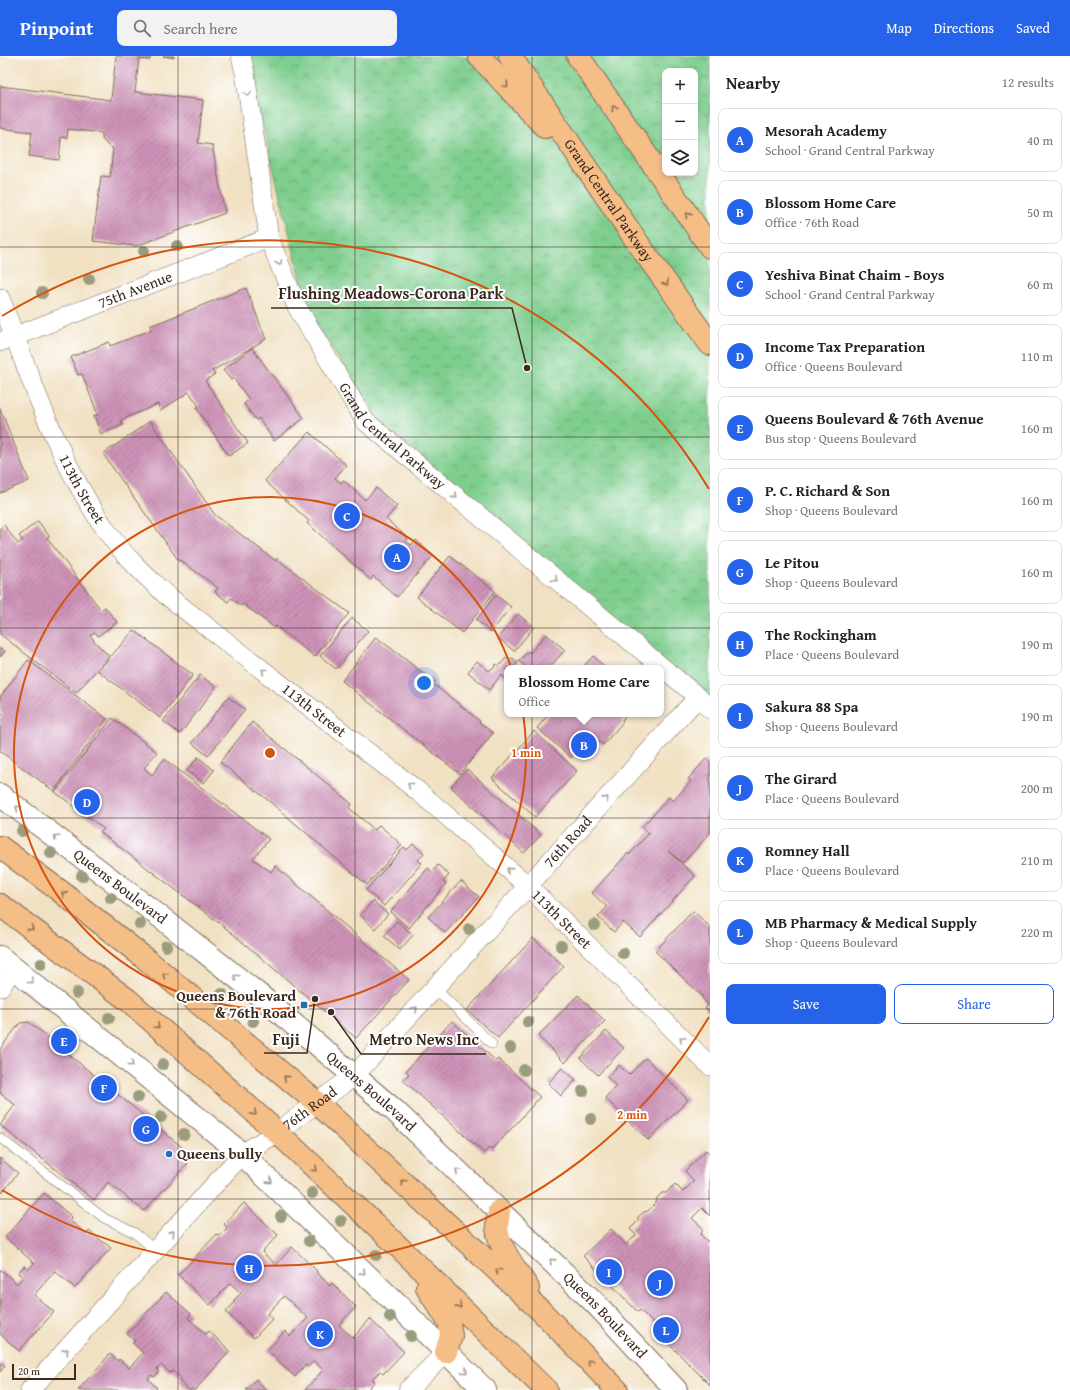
<!DOCTYPE html>
<meta charset="utf-8">
<style>
body{margin:0;font-family:"Gentium Book Plus",serif;background:#f2f2f2;color:#222}
.controls{position:absolute;right:12px;top:12px;display:grid;overflow:hidden;border-radius:8px;box-shadow:0 2px 6px #0003}
.controls button{width:36px;height:36px;display:grid;place-items:center;padding:0;border:0;border-bottom:1px solid #e0e0e0;background:#fff;color:#222;font:20px sans-serif}
.scale{position:absolute;left:12px;bottom:10px;width:64px;box-sizing:border-box;padding-left:4px;border:2px solid #3b2a1e;border-top:0;font-size:11px;line-height:14px;white-space:nowrap;color:#3b2a1e;-webkit-text-stroke:3px #fff;paint-order:stroke}
.you{position:absolute;left:424px;top:627px;width:14px;height:14px;margin:-10px;border:3px solid #fff;border-radius:50%;background:#1a73e8;box-shadow:0 0 0 6px #1a73e833}
.badge{display:grid;place-items:center;width:26px;height:26px;border-radius:50%;background:#2563eb;color:#fff;font-size:13px;font-weight:700}
.pin{position:absolute;translate:-50% -50%;border:2px solid #fff;box-shadow:0 1px 4px #0006}
.popup{position:absolute;left:504px;top:609px;width:160px;height:52px;box-sizing:border-box;display:grid;place-content:center;border-radius:8px;background:#fff;filter:drop-shadow(0 1px 3px #0005);font-size:13px;white-space:nowrap;color:#767676}
.popup b{font-size:15px;color:#222}
.popup::after{content:'';position:absolute;left:50%;top:100%;margin-left:-8px;border:8px solid transparent;border-top-color:#fff}
.list{margin:0;padding:0;list-style:none}
h2{display:flex;justify-content:space-between;align-items:center;height:52px;margin:0;padding:0 16px;font-size:17px}
h2 small{font-size:13px;font-weight:400;color:#767676}
.list li{display:grid;grid-template-columns:26px 1fr auto;gap:12px;align-items:center;box-sizing:border-box;height:64px;margin:0 8px 8px;padding:0 8px;border:1px solid #e0e0e0;border-radius:8px}
.list b{display:block;font-size:15px;white-space:nowrap}
.list p{margin:0;font-size:13px;white-space:nowrap;color:#767676}
.list em{font-size:13px;font-style:normal;color:#767676}
.actions{display:flex;gap:8px;padding:12px 16px}
.actions a{flex:1;padding:9px 0;border:1px solid #2563eb;border-radius:8px;text-align:center;font-size:14px;color:#2563eb}
.actions .main{background:#2563eb;color:#fff}
.icon{flex:none;width:22px;height:22px;fill:none;stroke:currentColor;stroke-width:2;stroke-linecap:round;stroke-linejoin:round}
.map{position:relative;flex:none;width:710px;height:1334px;overflow:hidden}
header{display:flex;align-items:center;gap:24px;box-sizing:border-box;height:56px;padding:0 20px;background:#2563eb;color:#fff}
header strong{font-size:19px}
nav{display:flex;gap:22px;margin-inline-start:auto;font-size:14px}
.search{width:280px;height:36px;background:#f2f2f2;display:flex;align-items:center;gap:10px;box-sizing:border-box;padding:0 14px;border-radius:8px;color:#767676;font-size:15px}
main{display:flex}
aside{flex:1;background:#fff}
.map>svg:first-child{display:block}
</style>
<header>
<strong>Pinpoint</strong>
<div class="search"><svg class="icon" aria-label="search" viewBox="0 0 24 24"><circle cx="10" cy="10" r="6"/><path d="M15 15l6 6"/></svg>Search here</div>
<nav><a>Map</a><a>Directions</a><a>Saved</a></nav>
</header>
<main>
<div class="map">
<svg width="710" height="1334" viewBox="0 0 710 1334">
<defs>
<pattern id="park-crowns" width="20" height="18" patternUnits="userSpaceOnUse"><rect width="20" height="18" fill="#7ece8e"/><path d="M2 6a3 3 0 1 1 6 0M12 15a3 3 0 1 1 6 0" fill="none" stroke="#68a773"/></pattern>
<pattern id="building-hatch" width="6" height="6" patternUnits="userSpaceOnUse"><rect width="6" height="6" fill="#ce93b8"/><path d="M-1 1l2-2M0 6l6-6M5 7l2-2" fill="none" stroke="#a87895"/></pattern>
</defs>
<rect width="100%" height="100%" fill="#fff"/>
<filter id="ink" filterUnits="userSpaceOnUse"><feTurbulence type="fractalNoise" baseFrequency=".025" numOctaves="2"/><feDisplacementMap in="SourceGraphic" scale="8" xChannelSelector="R" yChannelSelector="G"/><feConvolveMatrix kernelMatrix="1 2 1 2 8 2 1 2 1" color-interpolation-filters="sRGB"/></filter>
<filter id="wash" filterUnits="userSpaceOnUse"><feTurbulence type="fractalNoise" baseFrequency=".012" numOctaves="4" result="noise"/><feDisplacementMap in="SourceGraphic" scale="16" xChannelSelector="R" yChannelSelector="G"/><feGaussianBlur stdDeviation="0.9" result="paint"/><feColorMatrix in="noise" values="0 0 0 0 0 0 0 0 0 0 0 0 0 0 0 0 0 1.4 0 .05"/><feComposite in="paint" operator="in"/></filter>
<g filter="url(#wash)">
<rect width="100%" height="100%" fill="#f1e1c3"/>
<path fill="url(#park-crowns)" stroke="#5c7c56" fill-rule="evenodd" d="M245,0H710V653L380,364L310,260ZM665,15H695V117H665Z"/>
<g id="blocks">
<path fill="url(#building-hatch)" d="M116,0H150V4L139,3L135,36L203,44L198,87L212,89L225,157L136,190L93,185L101,120L110,121L113,92L108,90L102,83V77L68,73L67,82L61,81L59,104L29,100L32,76L0,72V30L111,44Z
M163,0H174V2Z
M246,232L266,283L212,315L215,318L205,325L248,387L229,400L196,352L199,350L189,336L160,355L158,348L121,364L123,369L101,378L94,360L98,359L82,318L78,319L71,301L109,286L110,290L151,274L150,270Z
M252,292L304,362L274,385L259,362L256,364L244,348L249,343L233,322L231,324L223,314Z
M0,352L29,425L0,437Z
M150,365L215,459L276,505L277,503L349,557L315,601L276,570L275,572L243,548L241,550L231,542L228,546L215,536L218,532L180,504L179,505L103,398Z
M309,376L346,409L335,422L341,427L343,424L365,444L376,432L397,450L386,463L408,482L406,485L411,489L416,484L433,500L397,541L373,520L371,524L307,467L309,465L265,425Z
M38,465L49,480L47,482L101,554L105,551L117,566L98,580L95,576L90,579L94,584H93L109,600L76,637L0,578V472L4,469L18,488L23,484L19,480Z
M450,500L495,535L462,577L417,541Z
M496,539L511,551L491,576L476,564Z
M518,558L534,571L514,595L498,582Z
M352,562L368,575L336,613L320,600Z
M134,574L193,619L160,662L98,615Z
M546,578L565,594L549,612H527L519,605L528,595L530,597Z
M376,581L435,626L433,628L480,665L479,666L493,677L460,718L342,625Z
M0,592L5,595L0,601Z
M593,600L606,612H582Z
M512,602L518,606L513,612H507V620L505,622L501,619L489,634L468,616L477,605L489,615L492,612L493,613L496,608L499,610L505,603Z
M28,604L107,663L54,735L0,695V662L3,658L0,656V641Z
M200,619L216,631L180,678L163,665Z
M228,641L245,653L208,700L192,687Z
M549,658H627L622,664L623,666L603,689L598,685L584,701L577,695L571,702L537,672Z
M112,662L157,696L144,712L152,719L164,703L269,783L253,803L271,816L275,810L409,924L356,982L227,873L100,776L104,773L55,736Z
M252,666L352,748L349,752L375,774L379,769L402,789L367,829L269,745L220,706Z
M534,675L577,715L535,761L492,722Z
M198,701L214,714L204,727L187,715Z
M706,703L710,706V777L683,807L668,795L695,820L640,881L623,866L614,876L598,861L607,851L592,837L628,797L629,799L649,777L642,771L669,741L673,745L691,725L688,723Z
M467,713L541,779L524,797L451,731Z
M413,788L424,797L418,804L422,807L384,850L366,834L404,791L407,794Z
M438,809L449,819L443,826L446,828L409,872L390,856L428,812L432,816Z
M461,825L479,841L445,877L428,861Z
M373,845L388,858L375,873L360,859Z
M693,855L710,871V956L705,952L708,949L702,942V940L655,895Z
M397,865L413,879L400,894L384,880Z
M533,882L564,910L498,982L467,954Z
M578,939L605,965L565,1007L538,980Z
M452,965L496,1005L498,1003L540,1041L492,1094L489,1092L484,1097L403,1024L409,1018L406,1015Z
M29,966L188,1096V1107L144,1155L108,1126L94,1144L0,1069L15,1049L0,1037V993L20,967Z
M606,975L624,992L598,1019L580,1002Z
M646,1002L688,1044L648,1084L605,1042L616,1030L607,1021L619,1009L629,1019Z
M562,1012L576,1024L561,1040L548,1027Z
M706,1094L710,1098V1160L702,1152L692,1162L703,1172L701,1179L710,1188V1329L663,1282L665,1279L640,1254L638,1256L583,1200L611,1173L626,1189L636,1179L630,1173L638,1165V1161L644,1156L648,1155L656,1147L657,1142L662,1137H666L675,1128L683,1136L694,1125L685,1115Z
M0,1102L18,1117L0,1139Z
M44,1137L72,1161L69,1164L87,1178L89,1175L111,1192L75,1232L55,1215L34,1239L54,1256L19,1295L0,1278V1213L17,1228L23,1221L18,1217L24,1210L28,1214L34,1207L5,1181Z
M244,1147L278,1179L262,1196L276,1209L292,1191L317,1215L316,1216L330,1230L332,1227L356,1251L339,1269L353,1282L370,1263L404,1296L383,1318L380,1315L372,1323L375,1325L367,1334H305L323,1314L314,1305L308,1311L305,1309L295,1321L267,1294L285,1275L290,1280L308,1262L284,1240L267,1258L272,1263L254,1282L226,1256L235,1246L233,1245L241,1237L230,1227L210,1249L178,1219L217,1178L219,1180L227,1172L224,1168Z
M166,1236L191,1258L188,1262L206,1278L209,1275L230,1295L195,1334H189L179,1325L181,1322L173,1315L170,1317L161,1309L157,1313L159,1316L154,1321L151,1319L148,1323L157,1332L155,1334H78L110,1298L118,1305L119,1303L129,1312L143,1297L133,1287L135,1285L127,1278Z
M0,1306L5,1310L0,1316Z
M256,1323L267,1334H246Z"/>
</g>
</g>
<g filter="url(#ink)">
<use href="#blocks" fill-opacity="0" stroke="#7b6a58" stroke-width="1"/>
<g fill="none" stroke-linecap="round" stroke-linejoin="round">
<g stroke="#7b6a58" stroke-width="10">
<path id="service" d="M435,932L492,988
M0,1082L104,1162L135,1177L156,1195"/>
</g>
<g stroke="#7b6a58" stroke-width="20">
<g id="minor">
<path id="s1" d="M241,0L245,17L269,182L297,251L365,365L698,641L710,653"/>
<path id="s2" d="M0,242C31,322 58,407 109,478C125,501 145,519 165,538L419,736L528,830L710,1010"/>
<path id="s3" d="M0,286L269,182"/>
<path d="M0,931L14,912"/>
<path id="s4" d="M30,1334L242,1098L277,1076L354,1020L528,830L698,641"/>
<path d="M408,1334L446,1296"/>
</g>
</g>
<g stroke="#7b6a58" stroke-width="24">
<g id="tertiary">
<path id="s5" d="M0,739L163,863L264,943L394,1054L595,1247L676,1334"/>
<path d="M0,901L242,1098L485,1334"/>
</g>
</g>
<g stroke="#7b6a58" stroke-width="24">
<path id="primary" d="M0,791L60,835L147,904L316,1046L542,1256L617,1334
M0,849L128,944L277,1076L401,1193L546,1334
M499,1155C499,1160 497,1166 497,1171C498,1191 517,1215 528,1232
M427,1232L449,1266L451,1280L446,1296"/>
</g>
<g stroke="#7b6a58" stroke-width="24">
<g id="motorway">
<path d="M479,0L545,71"/>
<path id="s6" d="M510,0L640,190L710,288"/>
<path d="M578,0L710,191"/>
</g>
</g>
<use href="#service" stroke="#fff" stroke-width="9"/>
<use href="#minor" stroke="#fff" stroke-width="19"/>
<use href="#tertiary" stroke="#fff" stroke-width="22"/>
<use href="#primary" stroke="#f6be87" stroke-width="22"/>
<use href="#motorway" stroke="#f6be87" stroke-width="22"/>
</g>
<g fill="#9a9c7e">
<circle cx="177" cy="190" r="6"/>
<circle cx="144" cy="195" r="6"/>
<circle cx="89" cy="223" r="6"/>
<circle cx="42" cy="237" r="6"/>
<circle cx="22" cy="775" r="6"/>
<circle cx="51" cy="797" r="6"/>
<circle cx="82" cy="820" r="6"/>
<circle cx="111" cy="842" r="6"/>
<circle cx="140" cy="868" r="6"/>
<circle cx="594" cy="869" r="6"/>
<circle cx="469" cy="873" r="6"/>
<circle cx="166" cy="890" r="6"/>
<circle cx="561" cy="890" r="6"/>
<circle cx="623" cy="897" r="6"/>
<circle cx="41" cy="908" r="6"/>
<circle cx="77" cy="937" r="6"/>
<circle cx="222" cy="938" r="6"/>
<circle cx="109" cy="962" r="6"/>
<circle cx="253" cy="965" r="6"/>
<circle cx="528" cy="966" r="6"/>
<circle cx="510" cy="992" r="6"/>
<circle cx="163" cy="1008" r="6"/>
<circle cx="524" cy="1014" r="6"/>
<circle cx="583" cy="1035" r="6"/>
<circle cx="138" cy="1041" r="6"/>
<circle cx="161" cy="1061" r="6"/>
<circle cx="591" cy="1063" r="6"/>
<circle cx="184" cy="1078" r="6"/>
<circle cx="312" cy="1137" r="6"/>
<circle cx="281" cy="1160" r="6"/>
<circle cx="341" cy="1165" r="6"/>
<circle cx="309" cy="1185" r="6"/>
<circle cx="376" cy="1199" r="6"/>
<circle cx="390" cy="1261" r="6"/>
<circle cx="411" cy="1280" r="6"/>
</g>
<defs><path id="oneway-chevron" d="M-2-3.5L2.5 0L-2 3.5" fill="none" stroke-width="1.6" stroke-linecap="round" stroke-linejoin="round"/></defs>
<g stroke="#8f6d4d">
<use href="#oneway-chevron" transform="translate(506 29) rotate(47)"/>
<use href="#oneway-chevron" transform="translate(614 52) rotate(-125)"/>
<use href="#oneway-chevron" transform="translate(688 159) rotate(-125)"/>
<use href="#oneway-chevron" transform="translate(666 227) rotate(54)"/>
<use href="#oneway-chevron" transform="translate(64 838) rotate(-142)"/>
<use href="#oneway-chevron" transform="translate(31 872) rotate(36)"/>
<use href="#oneway-chevron" transform="translate(165 919) rotate(-140)"/>
<use href="#oneway-chevron" transform="translate(157 970) rotate(42)"/>
<use href="#oneway-chevron" transform="translate(286 1022) rotate(-140)"/>
<use href="#oneway-chevron" transform="translate(254 1057) rotate(44)"/>
<use href="#oneway-chevron" transform="translate(315 1113) rotate(43)"/>
<use href="#oneway-chevron" transform="translate(403 1126) rotate(-137)"/>
<use href="#oneway-chevron" transform="translate(498 1215) rotate(-137)"/>
<use href="#oneway-chevron" transform="translate(459 1250) rotate(44)"/>
<use href="#oneway-chevron" transform="translate(590 1306) rotate(-134)"/>
</g>
<g stroke="#a79f9a">
<use href="#oneway-chevron" transform="translate(248 38) rotate(81)"/>
<use href="#oneway-chevron" transform="translate(279 207) rotate(69)"/>
<use href="#oneway-chevron" transform="translate(455 440) rotate(40)"/>
<use href="#oneway-chevron" transform="translate(555 523) rotate(40)"/>
<use href="#oneway-chevron" transform="translate(264 615) rotate(-142)"/>
<use href="#oneway-chevron" transform="translate(410 729) rotate(-142)"/>
<use href="#oneway-chevron" transform="translate(606 743) rotate(-48)"/>
<use href="#oneway-chevron" transform="translate(18 752) rotate(-143)"/>
<use href="#oneway-chevron" transform="translate(56 781) rotate(-143)"/>
<use href="#oneway-chevron" transform="translate(509 814) rotate(-140)"/>
<use href="#oneway-chevron" transform="translate(236 921) rotate(-141)"/>
<use href="#oneway-chevron" transform="translate(31 925) rotate(39)"/>
<use href="#oneway-chevron" transform="translate(415 953) rotate(-47)"/>
<use href="#oneway-chevron" transform="translate(682 983) rotate(-135)"/>
<use href="#oneway-chevron" transform="translate(131 1008) rotate(39)"/>
<use href="#oneway-chevron" transform="translate(458 1115) rotate(-136)"/>
<use href="#oneway-chevron" transform="translate(270 1125) rotate(44)"/>
<use href="#oneway-chevron" transform="translate(172 1177) rotate(-48)"/>
<use href="#oneway-chevron" transform="translate(552 1205) rotate(-136)"/>
<use href="#oneway-chevron" transform="translate(363 1216) rotate(44)"/>
<use href="#oneway-chevron" transform="translate(66 1295) rotate(-48)"/>
<use href="#oneway-chevron" transform="translate(465 1315) rotate(44)"/>
</g>
</g>
<path fill="none" stroke="#3b2a1e" stroke-width="1" stroke-opacity="0.55" d="M178,0V1334M355,0V1334M532,0V1334M0,191H710M0,381H710M0,572H710M0,762H710M0,953H710M0,1143H710"/>
<g fill="none" stroke="#d7540e" stroke-width="2">
<circle cx="270" cy="697" r="256"/>
<path d="M709 961A512 512 0 0 1 2 1134M2 260A512 512 0 0 1 709 433"/>
</g>
<g fill="#1f6fb2" stroke="#fff" stroke-width="1.5">
<rect x="300" y="945" width="8" height="8" rx="2"/>
<circle cx="169" cy="1098" r="4"/>
</g>
<g text-anchor="middle" stroke-width="4" stroke-linejoin="round" paint-order="stroke">
<g font-size="15" fill="#3b2a1e" stroke="#fff">
<text dy="5" stroke="none"><textPath href="#s6" startOffset="175">Grand Central Parkway</textPath></text>
<text dy="5" stroke="none"><textPath href="#s3" startOffset="145">75th Avenue</textPath></text>
<text dy="5" stroke="none"><textPath href="#s1" startOffset="421">Grand Central Parkway</textPath></text>
<text dy="5" stroke="none"><textPath href="#s2" startOffset="208">113th Street</textPath></text>
<text dy="5" stroke="none"><textPath href="#s2" startOffset="532">113th Street</textPath></text>
<text dy="5" stroke="none"><textPath href="#s4" startOffset="771">76th Road</textPath></text>
<text dy="5" stroke="none"><textPath href="#s5" startOffset="151">Queens Boulevard</textPath></text>
<text dy="5" stroke="none"><textPath href="#s2" startOffset="856">113th Street</textPath></text>
<text dy="5" stroke="none"><textPath href="#s5" startOffset="475">Queens Boulevard</textPath></text>
<text dy="5" stroke="none"><textPath href="#s4" startOffset="399">76th Road</textPath></text>
<text dy="5" stroke="none"><textPath href="#s5" startOffset="799">Queens Boulevard</textPath></text>
</g>
<g font-size="15" font-weight="bold" fill="#3b2a1e" stroke="#fff" text-anchor="end">
<text x="296" y="945">Queens Boulevard<tspan x="296" dy="17">&amp; 76th Road</tspan></text>
<text x="177" y="1103" text-anchor="start">Queens bully</text>
</g>
</g>
<circle cx="270" cy="697" r="6" fill="#d7540e" stroke="#fff" stroke-width="2"/>
<g font-size="12" text-anchor="middle" font-weight="bold" fill="#d7540e" stroke="#fff" stroke-width="4" stroke-linejoin="round" paint-order="stroke">
<text x="526" y="701">1 min</text>
<text x="632" y="1063">2 min</text>
</g>
<path fill="none" stroke="#3b2a1e" stroke-width="1.5" d="M527 312L512 252H271M315 943L307 997H264M331 956L361 998H486"/>
<g fill="#3b2a1e" stroke="#fff" stroke-width="1.5">
<circle cx="527" cy="312" r="4"/>
<circle cx="315" cy="943" r="4"/>
<circle cx="331" cy="956" r="4"/>
</g>
<g font-size="16" text-anchor="middle" font-weight="bold" fill="#3b2a1e" stroke="#fff" stroke-width="4" stroke-linejoin="round" paint-order="stroke">
<text x="391" y="243">Flushing Meadows-Corona Park</text>
<text x="286" y="989">Fuji</text>
<text x="424" y="989">Metro News Inc</text>
</g>
</svg>
<div class="controls">
<button>+</button>
<button>−</button>
<button><svg class="icon" aria-label="layers" viewBox="0 0 24 24"><path d="M12 4l9 5-9 5-9-5zM3 14l9 5 9-5"/></svg></button>
</div>
<div class="scale">20 m</div>
<div class="you"></div>
<div class="pin badge" style="left:397px;top:501px">A</div>
<div class="pin badge" style="left:584px;top:689px">B</div>
<div class="popup"><b>Blossom Home Care</b>Office</div>
<div class="pin badge" style="left:347px;top:460px">C</div>
<div class="pin badge" style="left:87px;top:746px">D</div>
<div class="pin badge" style="left:64px;top:985px">E</div>
<div class="pin badge" style="left:104px;top:1032px">F</div>
<div class="pin badge" style="left:146px;top:1073px">G</div>
<div class="pin badge" style="left:249px;top:1212px">H</div>
<div class="pin badge" style="left:609px;top:1216px">I</div>
<div class="pin badge" style="left:660px;top:1227px">J</div>
<div class="pin badge" style="left:320px;top:1278px">K</div>
<div class="pin badge" style="left:666px;top:1274px">L</div>
</div>
<aside>
<h2>Nearby<small>12 results</small></h2>
<ul class="list">
<li><span class="badge">A</span><div><b>Mesorah Academy</b><p>School · Grand Central Parkway</p></div><em>40 m</em></li>
<li><span class="badge">B</span><div><b>Blossom Home Care</b><p>Office · 76th Road</p></div><em>50 m</em></li>
<li><span class="badge">C</span><div><b>Yeshiva Binat Chaim - Boys</b><p>School · Grand Central Parkway</p></div><em>60 m</em></li>
<li><span class="badge">D</span><div><b>Income Tax Preparation</b><p>Office · Queens Boulevard</p></div><em>110 m</em></li>
<li><span class="badge">E</span><div><b>Queens Boulevard &amp; 76th Avenue</b><p>Bus stop · Queens Boulevard</p></div><em>160 m</em></li>
<li><span class="badge">F</span><div><b>P. C. Richard &amp; Son</b><p>Shop · Queens Boulevard</p></div><em>160 m</em></li>
<li><span class="badge">G</span><div><b>Le Pitou</b><p>Shop · Queens Boulevard</p></div><em>160 m</em></li>
<li><span class="badge">H</span><div><b>The Rockingham</b><p>Place · Queens Boulevard</p></div><em>190 m</em></li>
<li><span class="badge">I</span><div><b>Sakura 88 Spa</b><p>Shop · Queens Boulevard</p></div><em>190 m</em></li>
<li><span class="badge">J</span><div><b>The Girard</b><p>Place · Queens Boulevard</p></div><em>200 m</em></li>
<li><span class="badge">K</span><div><b>Romney Hall</b><p>Place · Queens Boulevard</p></div><em>210 m</em></li>
<li><span class="badge">L</span><div><b>MB Pharmacy &amp; Medical Supply</b><p>Shop · Queens Boulevard</p></div><em>220 m</em></li>
</ul>
<div class="actions"><a class="main">Save</a><a>Share</a></div>
</aside>
</main>
